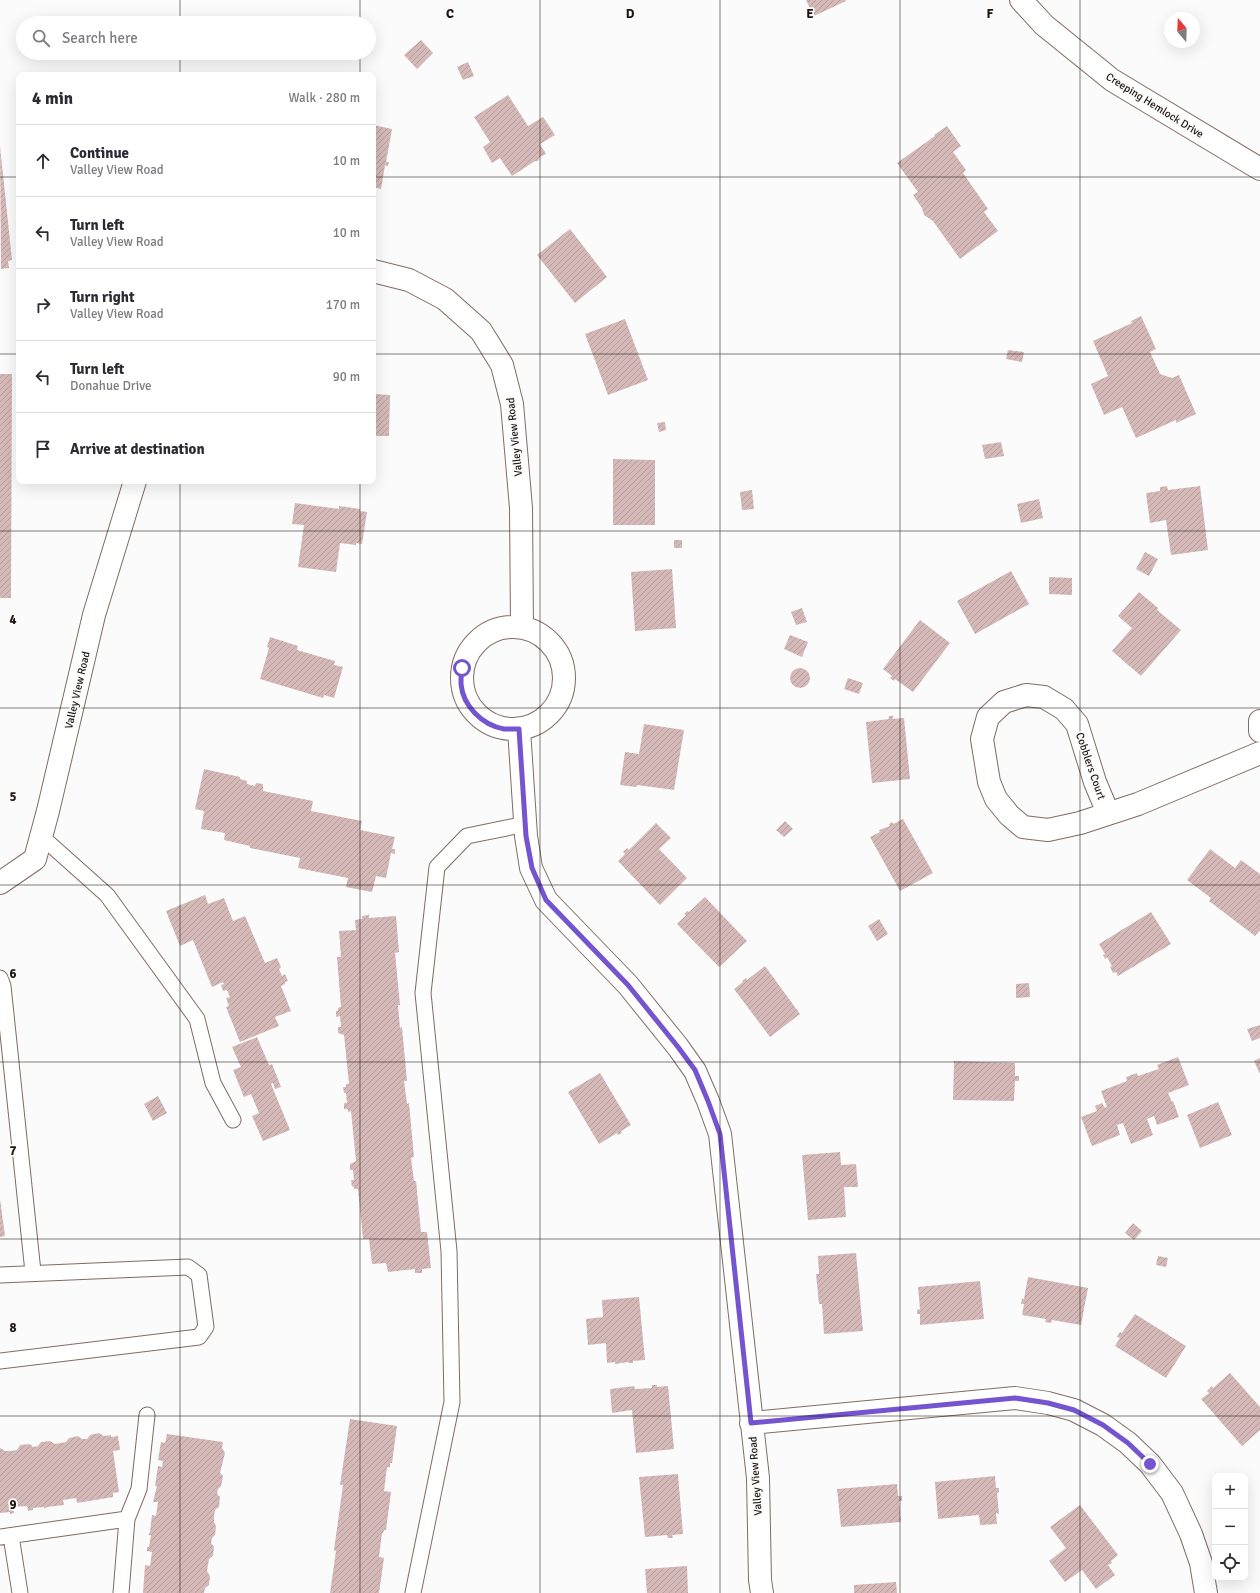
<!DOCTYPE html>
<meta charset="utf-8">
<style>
body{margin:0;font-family:Signika,sans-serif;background:#f2f2f3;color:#2b2b33}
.controls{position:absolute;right:12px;bottom:12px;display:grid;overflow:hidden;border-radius:8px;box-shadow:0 4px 16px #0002}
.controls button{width:36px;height:36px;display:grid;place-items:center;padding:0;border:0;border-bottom:1px solid #e1e1e2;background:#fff;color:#2b2b33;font:20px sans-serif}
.compass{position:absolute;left:1164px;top:12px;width:36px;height:36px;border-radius:50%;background:#fff;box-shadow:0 4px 16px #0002;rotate:341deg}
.stop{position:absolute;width:12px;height:12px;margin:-9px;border:3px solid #7455cf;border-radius:50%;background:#fff}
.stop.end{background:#7455cf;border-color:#fff;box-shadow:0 1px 4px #0008}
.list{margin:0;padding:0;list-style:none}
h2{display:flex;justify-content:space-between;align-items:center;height:52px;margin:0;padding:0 16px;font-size:17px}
h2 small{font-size:13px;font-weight:400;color:#7c7c81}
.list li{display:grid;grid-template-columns:26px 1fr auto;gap:12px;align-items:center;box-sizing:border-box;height:72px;padding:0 16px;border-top:1px solid #e1e1e2}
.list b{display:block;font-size:15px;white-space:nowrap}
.list p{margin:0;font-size:13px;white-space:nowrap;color:#7c7c81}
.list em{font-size:13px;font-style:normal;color:#7c7c81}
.icon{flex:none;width:22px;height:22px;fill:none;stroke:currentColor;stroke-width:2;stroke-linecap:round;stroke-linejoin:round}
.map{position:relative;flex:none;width:1260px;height:1593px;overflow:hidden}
.search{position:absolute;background:#fff;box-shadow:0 4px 16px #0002;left:16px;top:16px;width:360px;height:44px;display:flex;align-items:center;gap:10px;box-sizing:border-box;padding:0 14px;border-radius:22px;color:#7c7c81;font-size:15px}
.panel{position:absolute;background:#fff;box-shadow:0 4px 16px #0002;left:16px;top:72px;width:360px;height:412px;border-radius:8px}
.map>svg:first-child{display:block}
</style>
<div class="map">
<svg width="1260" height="1593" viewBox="0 0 1260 1593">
<defs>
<pattern id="building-hatch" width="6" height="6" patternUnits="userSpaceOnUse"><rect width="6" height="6" fill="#d4b9b8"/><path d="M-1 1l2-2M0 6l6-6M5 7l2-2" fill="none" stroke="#b69e9d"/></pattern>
</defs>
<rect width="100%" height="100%" fill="#fbfbfb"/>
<path fill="url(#building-hatch)" d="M806,0H845L846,1L814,16Z
M421,40L433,53L417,69L404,55Z
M468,62L474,76L463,80L457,67Z
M508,95L528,126L543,117L555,135L540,144L546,154L540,157L538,161H535L512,176L500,158L492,163L483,147L490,142L474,117Z
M373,125L392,129L386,162H389L388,166L385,165L381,189L373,187Z
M947,126L961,146L953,152L966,170L963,173L988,209L984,212L998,231L960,259L933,221L924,215L922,208L913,195L918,192L897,163L935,136L934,135Z
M0,146L12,260L8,261L9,268L1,269Z
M570,229L607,277L575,303L537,255Z
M1141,316L1156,349L1150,352L1160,374L1172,378L1179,375L1196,414L1176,423V420L1136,438L1122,407L1104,415L1091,384L1108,376L1093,341L1132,323L1131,321Z
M625,319L648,380L608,395L585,334Z
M1008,350L1024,352L1022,362L1006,359Z
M0,374H12L11,598H0Z
M373,394L390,395L389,436H373Z
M665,422L666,430L659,432L657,423Z
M1001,442L1004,456L985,459L982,445Z
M613,459L655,460V525H613Z
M1167,486L1168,490L1200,486L1208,550L1171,555L1166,520L1150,523L1146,493L1160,491V487Z
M752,490L754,509L742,510L740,492Z
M1039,499L1043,518L1021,523L1017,504Z
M295,503L339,509V506L360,509V511L367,512L362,544L356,543V545L340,543L336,572L298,567L304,525L292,524Z
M674,540H682V548H674Z
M1145,552L1158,559L1149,576L1136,569Z
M672,569L676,628L635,631L631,572Z
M1011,571L1029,604L975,634L957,601Z
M1049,577L1072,578V595L1049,594Z
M1139,592L1158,608L1157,610L1181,630L1141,676L1112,651L1132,628L1118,616Z
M802,608L807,622L796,625L791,612Z
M920,620L950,643L913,692L895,679L894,681L890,678L892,676L883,669Z
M790,635L808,642L802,657L784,649Z
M270,637L298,646L297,650L335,661L334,665L343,667L334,698L324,695L323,698L260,679L269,648L267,647Z
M790 678a10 10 0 1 1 20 0a10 10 0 1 1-20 0Z
M848,678L863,683L859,694L844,689Z
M889,716H893V719L904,718L910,779L872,783L866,722L889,719Z
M644,724L684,730L674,790L637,785L636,787L620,785L625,752L639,754Z
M204,769L240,777V779L247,781V784L255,786L256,783L263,784V791L313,801L311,811L362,821L360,830L395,837L392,849H395V854L391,853L386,878L376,876L372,892L346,887L348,878L298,868L300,858L250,848V846L224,840L225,833L201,829L204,811L195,809Z
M903,819L933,873L900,891L870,837L880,832L879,830L890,826L889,824L892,822L893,824Z
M785,821L793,829L784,837L776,830Z
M656,823L671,838L659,849L687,878L660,905L618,861L625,854L623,852L627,848L629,850Z
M1210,849L1235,868L1241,860L1260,874V930L1255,936L1209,901L1211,898L1187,880Z
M205,895L208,904L224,898L233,921L245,916L265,963L277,958L281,967L279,969L282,976L285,974L288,981L285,982V984L281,986L291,1011L275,1017L279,1026L240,1042L226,1007L229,1006L226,998L230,997L227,990L223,991L221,985L224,984L223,982L212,987L193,940L180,946L166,911Z
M705,897L747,941L719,967L677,924L686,915L684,914L687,911L689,912Z
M1151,912L1171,944L1118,976L1116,972L1113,973L1110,967L1112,966L1107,957L1105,959L1103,955L1105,954L1099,944Z
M369,915V918L396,916L399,952L395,953L400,1005H398L400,1028L402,1027L407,1081H404L407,1104L409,1103L414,1157L411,1158L414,1181H416L421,1232H427L431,1268L422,1269V1273H415V1269L388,1272L386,1263L372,1264L369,1239H363L358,1189H354V1186L352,1187L351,1180H354L353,1170H350V1164L356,1161L351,1111L348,1112V1109H344V1103H347L346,1093H344L343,1087H346V1084H349L344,1035L338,1033V1027H341L340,1016L336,1017V1011H338V1008L341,1007L337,957H341L339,931L356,930L355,920L362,919V916Z
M879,919L888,934L877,941L868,926Z
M765,966L800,1014L770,1037L734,989L743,982L742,981L746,978L747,980Z
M1029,983L1030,997L1016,998V984Z
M1260,1025V1038L1252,1041L1247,1029Z
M257,1037L269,1065L272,1064L281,1087L275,1089L273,1083L271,1084L290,1130L263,1141L252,1116L259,1113L251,1094L244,1097L233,1070L241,1067L232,1047Z
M1178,1057L1189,1085L1168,1093L1172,1102L1173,1101L1179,1117L1157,1125L1154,1116L1147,1119L1153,1135L1131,1144L1123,1123L1117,1125L1120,1135L1092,1146L1081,1117L1097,1111L1095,1106L1102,1103L1105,1108L1107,1107L1101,1091L1127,1081L1126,1077L1137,1073L1138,1076L1159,1069L1157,1065Z
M1260,1058V1074L1254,1061Z
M954,1061L1015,1063V1076H1019V1081H1015L1014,1101L953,1100Z
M600,1073L631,1125L621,1131L622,1133L618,1135L617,1133L599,1144L568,1092Z
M158,1096L167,1113L153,1121L144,1104Z
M1218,1102L1232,1135L1200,1148L1187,1115Z
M840,1152L841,1165L856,1164L858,1187H844L846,1217L808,1220L802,1155Z
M0,1199L5,1236L0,1237Z
M1133,1223L1142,1231L1134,1240L1125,1233Z
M856,1253L863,1331L824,1334L822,1304H819L816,1274H819L818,1256Z
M1158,1256L1168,1258L1166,1267L1156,1265Z
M1028,1277L1088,1288L1081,1325L1052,1320L1051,1323L1045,1322L1046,1319L1022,1315L1024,1304H1021L1022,1299H1024Z
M980,1281L984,1319L920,1325V1314H917V1310L920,1309L918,1287Z
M639,1297L645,1360L633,1361V1363H629V1362L615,1364V1362L607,1363L606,1343L588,1345L586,1319L603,1317L602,1300Z
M1135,1314L1186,1346L1166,1378L1115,1346L1120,1338L1117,1337L1120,1332L1122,1333Z
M1230,1373L1260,1407V1430L1242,1446L1201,1399L1209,1393L1207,1391L1212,1386L1213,1388Z
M652,1385H657V1387L668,1386L674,1449L636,1453L632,1410L612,1413L610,1389L634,1386L635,1389L652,1388Z
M350,1419L397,1426L392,1463H390V1467H387L384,1491L391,1492L386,1530H384L383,1533H382L379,1557L384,1558L379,1593H330L336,1551L334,1550L343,1485H340Z
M99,1433L104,1436L111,1435V1437L118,1436L120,1450L113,1451L119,1492L113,1493V1497L77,1503L76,1498L63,1500L64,1505L47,1507L44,1509V1507L33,1508V1510L28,1511L27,1506L13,1507L14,1513L10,1514V1512L0,1513V1448L5,1451H11L17,1450L20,1445L30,1444L33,1447L38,1446L41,1442L50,1441L55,1444L66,1442L69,1438L78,1436L82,1439H87L90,1435Z
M167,1434L223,1442L222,1448L225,1453L220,1473L223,1476L221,1486L218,1489L217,1494L220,1497L219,1507L215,1510L214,1516V1522L216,1526L215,1535L212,1538L211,1543L214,1547L213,1556L209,1559L207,1571L210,1576L209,1585L205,1588L204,1593H143L145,1565L150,1566L152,1552L147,1551V1547H149L151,1535H148L150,1532L152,1515L156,1516L158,1502H153L157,1486H155L158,1466L162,1467L163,1461L158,1460L161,1442L165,1443Z
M678,1474L683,1534L672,1535L673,1538H668L667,1535L645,1537L639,1477Z
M995,1476L996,1488H999V1492L997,1493L999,1514L996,1513L997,1524L980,1525L979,1515L938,1519L935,1482Z
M897,1484L898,1496H902V1501H899L901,1522L841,1527L837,1489Z
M1080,1505L1118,1555L1111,1561L1112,1563L1108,1565L1115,1575L1096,1589L1082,1570L1065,1582L1049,1561L1066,1548L1050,1527Z
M687,1566L688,1593H647L645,1569Z
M896,1582L897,1593H854V1585Z"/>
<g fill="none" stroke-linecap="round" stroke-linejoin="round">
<g stroke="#826b62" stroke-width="17">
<path id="service" d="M42,837L107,895L197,1019L213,1083L233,1120
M0,978L3,986L33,1272
M0,1275L188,1267L199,1275L206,1327L199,1337L0,1361
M11,1536L20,1593
M0,1537L127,1519L139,1489L147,1415
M121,1593L127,1519
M413,1593L452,1402L449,1251L423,993L437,867L467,836L526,824"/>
</g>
<g stroke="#826b62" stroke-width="24">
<path id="minor" d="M1021,0L1044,25L1112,80L1260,169
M373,271L409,280L445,299L481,331L502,365L512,404L521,508L522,627
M462 678a51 51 0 1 1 102 0a51 51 0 1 1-102 0Z
M1260,721V731
M519,729L526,836L531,868L546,900L628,985L678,1047L695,1071L708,1101L720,1134L758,1478L760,1580L762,1593
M1108,813L1095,782L1077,724L1064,709L1044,697L1026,695L1004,702L988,717L982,739L989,782L996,799L1009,815L1023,827L1048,830L1080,823L1138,804L1260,753
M0,883L35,859L48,811L94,615L135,481
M751,1423L1015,1398L1048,1403L1074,1410L1103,1425L1128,1443L1150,1464L1172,1493L1191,1534L1201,1563L1206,1593"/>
</g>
<use href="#service" stroke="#fff" stroke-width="15"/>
<use href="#minor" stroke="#fff" stroke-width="22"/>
</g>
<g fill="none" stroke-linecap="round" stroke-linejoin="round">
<path stroke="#7455cf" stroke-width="5" d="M462,668C461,673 461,679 461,684C463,706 482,725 504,729C509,729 514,729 519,729L526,836L532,868L546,900L628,985L678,1047L695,1070L708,1101L720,1134L751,1423L1015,1398L1048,1403L1074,1410L1103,1425L1128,1443L1150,1464"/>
</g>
<path fill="none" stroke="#1f1612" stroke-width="1" stroke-opacity="0.55" d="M180,0V23M360,0V23M540,0V1593M720,0V1593M900,0V1593M1080,0V1593M180,53V75M360,53V75M0,177H19M373,177H1260M0,354H19M373,354H1260M180,481V1593M360,481V1593M0,531H1260M0,708H1260M0,885H1260M0,1062H1260M0,1239H1260M0,1416H1260"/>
<g text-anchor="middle" stroke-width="3.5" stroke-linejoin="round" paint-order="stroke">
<g font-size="11" fill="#1f1612" stroke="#fbfbfb">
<text transform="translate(1155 105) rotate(32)" y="4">Creeping Hemlock Drive</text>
<text transform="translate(514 437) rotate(-96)" y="4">Valley View Road</text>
<text transform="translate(77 690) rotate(-77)" y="4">Valley View Road</text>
<text transform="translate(1091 766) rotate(71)" y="4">Cobblers Court</text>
<text transform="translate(755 1476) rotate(-94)" y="4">Valley View Road</text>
</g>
</g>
<g font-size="13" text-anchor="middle" font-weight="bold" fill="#1f1612" stroke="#fbfbfb" stroke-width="3.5" stroke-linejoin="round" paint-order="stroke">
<text x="450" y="18">C</text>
<text x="630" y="18">D</text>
<text x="810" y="18">E</text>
<text x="990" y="18">F</text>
<text x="13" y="624">4</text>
<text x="13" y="801">5</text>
<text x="13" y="978">6</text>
<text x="13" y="1155">7</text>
<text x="13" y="1332">8</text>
<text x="13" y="1509">9</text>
</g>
</svg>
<div class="controls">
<button>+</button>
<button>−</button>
<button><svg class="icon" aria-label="locate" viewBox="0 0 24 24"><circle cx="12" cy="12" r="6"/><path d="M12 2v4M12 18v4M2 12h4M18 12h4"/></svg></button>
</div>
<svg class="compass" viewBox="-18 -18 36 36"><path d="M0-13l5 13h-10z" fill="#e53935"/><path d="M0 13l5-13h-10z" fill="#7c7c81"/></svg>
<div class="stop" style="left:462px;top:668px"></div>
<div class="stop end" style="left:1150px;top:1464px"></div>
<div class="search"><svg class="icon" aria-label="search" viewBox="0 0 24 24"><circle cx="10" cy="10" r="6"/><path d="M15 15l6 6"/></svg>Search here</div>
<section class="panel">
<h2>4 min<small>Walk · 280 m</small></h2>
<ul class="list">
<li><svg class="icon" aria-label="ahead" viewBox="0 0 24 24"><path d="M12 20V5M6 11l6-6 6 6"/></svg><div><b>Continue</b><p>Valley View Road</p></div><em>10 m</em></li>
<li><svg class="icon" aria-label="left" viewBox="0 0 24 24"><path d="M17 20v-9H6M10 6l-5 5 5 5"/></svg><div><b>Turn left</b><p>Valley View Road</p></div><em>10 m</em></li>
<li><svg class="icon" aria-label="right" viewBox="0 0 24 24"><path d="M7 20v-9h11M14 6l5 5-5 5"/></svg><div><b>Turn right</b><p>Valley View Road</p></div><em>170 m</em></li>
<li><svg class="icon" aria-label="left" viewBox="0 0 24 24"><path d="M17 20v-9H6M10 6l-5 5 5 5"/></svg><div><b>Turn left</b><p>Donahue Drive</p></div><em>90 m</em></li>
<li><svg class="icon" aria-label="arrive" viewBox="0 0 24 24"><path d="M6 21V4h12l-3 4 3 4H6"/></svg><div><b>Arrive at destination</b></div></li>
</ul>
</section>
</div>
